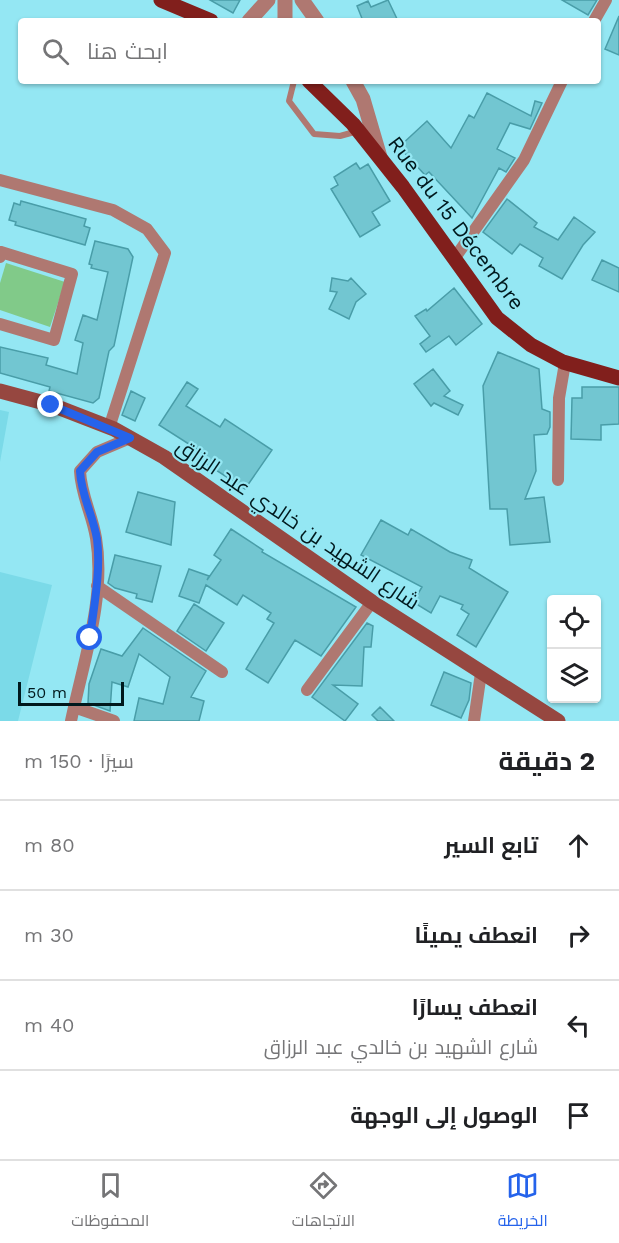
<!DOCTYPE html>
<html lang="ar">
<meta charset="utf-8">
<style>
body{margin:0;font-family:"Work Sans",Cairo,sans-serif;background:#f6f6f6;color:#202124;direction:rtl}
.controls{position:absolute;right:18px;bottom:18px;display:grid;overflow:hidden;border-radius:6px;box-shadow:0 2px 4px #0004}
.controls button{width:54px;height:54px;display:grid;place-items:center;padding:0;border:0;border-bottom:2px solid #e0e0e0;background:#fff;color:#202124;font:30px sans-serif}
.scale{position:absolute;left:18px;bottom:15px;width:106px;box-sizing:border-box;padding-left:6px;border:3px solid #00191d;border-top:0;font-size:16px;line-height:21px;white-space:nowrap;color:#00191d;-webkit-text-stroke:4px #94e7f3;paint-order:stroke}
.stop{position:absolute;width:18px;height:18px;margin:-14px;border:4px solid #2563eb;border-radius:50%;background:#fff}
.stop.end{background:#2563eb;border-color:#fff;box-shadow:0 2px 6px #0008}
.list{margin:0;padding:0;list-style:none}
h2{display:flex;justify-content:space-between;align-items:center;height:78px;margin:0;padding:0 24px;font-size:26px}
h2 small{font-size:20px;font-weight:400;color:#757577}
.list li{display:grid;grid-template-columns:39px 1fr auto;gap:18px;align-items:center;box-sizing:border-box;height:90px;padding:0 24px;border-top:2px solid #e0e0e0}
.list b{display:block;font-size:22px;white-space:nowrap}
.list p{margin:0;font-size:20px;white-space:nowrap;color:#757577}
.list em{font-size:20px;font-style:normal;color:#757577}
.icon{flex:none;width:33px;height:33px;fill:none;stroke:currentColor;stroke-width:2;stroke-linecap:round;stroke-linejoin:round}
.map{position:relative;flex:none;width:619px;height:721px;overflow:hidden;direction:ltr}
.search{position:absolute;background:#fff;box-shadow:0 2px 4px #0004;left:18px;right:18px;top:18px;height:66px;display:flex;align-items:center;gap:15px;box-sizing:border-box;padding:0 21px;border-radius:6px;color:#757577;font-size:22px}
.sheet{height:438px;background:#fff}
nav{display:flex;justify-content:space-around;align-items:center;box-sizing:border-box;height:84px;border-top:2px solid #e0e0e0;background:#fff;font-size:16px;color:#757577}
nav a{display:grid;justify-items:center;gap:3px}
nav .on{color:#2563eb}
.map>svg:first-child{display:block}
</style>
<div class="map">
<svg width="619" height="721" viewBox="0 0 619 721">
<rect width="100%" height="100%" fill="#94e7f3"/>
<path fill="#7bdae8" d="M0,410L9,412L0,462Z
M0,572L52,585L18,721H0Z"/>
<path fill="#81ca89" d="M6,263L65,282L50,327L0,310V283Z"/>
<path fill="#72c6d1" stroke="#499da8" stroke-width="1.5" d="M210,0H240L233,13Z
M388,0L398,21H363L357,6L368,1L371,7Z
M562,0H597L588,15Z
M619,16V55L605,49Z
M487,93L531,116L535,101L542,103L530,129L510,123L497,149L515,158L506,172L499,168L472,218L429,172L425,175L399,147L427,121L451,148L469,115L474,118Z
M356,163L360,169L368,164L390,201L372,212L380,225L360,237L331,189L338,185L334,177Z
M507,199L537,223L534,227L558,240L574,217L595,232L583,245L562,279L539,266L543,258L520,244L512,254L483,232Z
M21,201L86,219L84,226L90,228L85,245L15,225L16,222L9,220L14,203L20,205Z
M95,241L128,249L133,257L114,346L109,351L99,398L93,403L49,391L50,387L0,373V347L48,358L46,365L77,374L83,343L75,340L83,315L97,320L108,272L91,268L92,265L89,264Z
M602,260L619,268V292L592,280Z
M332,278L348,281L351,278L366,294L356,302L349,319L329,309L337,292L330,291Z
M454,288L482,324L456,345L449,336L426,352L420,344L430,336L415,316L426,309L427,311Z
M498,352L539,369L542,409L550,412V427L547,434L534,435L536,471L525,499L544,497L550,542L510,545L507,509H490L483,386Z
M433,369L450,391L444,396L463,405L458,415L434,403L431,406L414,384Z
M187,382L198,389L186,406L220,427L225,419L272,450L245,489L199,459L203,453L159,425Z
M582,387H619V424L601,425V440L571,439L572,398H582Z
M131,391L145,398L135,421L122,415Z
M138,492L175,502L171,545L126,532Z
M381,520L408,535L411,529L450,552L472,560L469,568L508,592L476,647L457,635L469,614L461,609L463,605L440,596L431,613L413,602L422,587L361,555Z
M231,529L263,550L262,552L356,607L321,656L295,640L268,683L246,669L274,623L267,619L271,613L243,595L237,605L206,585L199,603L179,596L189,569L209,576L207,580L221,560L214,555Z
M115,555L161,566L152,602L136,598L137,594L115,588L108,583Z
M194,604L224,623L206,651L177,631Z
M367,623L373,626L371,647H364L362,686L333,685L358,704L345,721L312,697Z
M143,628L206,671L191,697L204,701L199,721H134L139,698L163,704L170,677L139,654L128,687L112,682L110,711L88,703L89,684L101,649L122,656Z
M444,672L471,683L469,700L461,718L431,705Z
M380,707L394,721H378L372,715Z"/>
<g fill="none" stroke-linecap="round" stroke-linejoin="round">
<path stroke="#af7871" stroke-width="6" d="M294,81L289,101L314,134L340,136L358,131"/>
<path stroke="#af7871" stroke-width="12" d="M594,21L606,0
M0,180L113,210L147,229L165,253L109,428
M0,257L1,252L72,274L54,340L0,324
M454,259L524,160L562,81
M558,480L559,398L565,363
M97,586L222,672
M307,690L372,602
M74,707L114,721
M71,721C83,663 106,597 96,538C92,514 81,495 80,471L97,452L130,438
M474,721L481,673"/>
<path stroke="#af7871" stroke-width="15" d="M302,0L317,21
M249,21L268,0
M285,21V0
M353,81L363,99L380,157"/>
<path stroke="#964740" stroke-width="15" d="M0,391L52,405L114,429L164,457L372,602L558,721"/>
<path stroke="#811f1c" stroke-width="15" d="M161,0L211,21
M309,81L353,124L403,187L497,318L531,345L563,362L619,378"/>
</g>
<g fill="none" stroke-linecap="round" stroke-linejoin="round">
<path stroke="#2563eb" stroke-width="8" d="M51,405L130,438L97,452L80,471C81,495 93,515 97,539C101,571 94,605 90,638"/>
</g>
<g text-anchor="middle" stroke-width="4.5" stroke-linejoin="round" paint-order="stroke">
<g font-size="21" fill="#00191d" stroke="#94e7f3">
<text transform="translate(456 223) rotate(53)" y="7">Rue du 15 Décembre</text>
<text transform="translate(298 524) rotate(34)" y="7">شارع الشهيد بن خالدي عبد الرزاق</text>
</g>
</g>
</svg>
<div class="controls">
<button><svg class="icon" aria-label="locate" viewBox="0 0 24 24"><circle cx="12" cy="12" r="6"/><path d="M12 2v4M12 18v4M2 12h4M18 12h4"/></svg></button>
<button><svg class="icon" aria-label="layers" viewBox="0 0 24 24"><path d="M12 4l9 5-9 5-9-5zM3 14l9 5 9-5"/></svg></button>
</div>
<div class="scale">50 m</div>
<div class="stop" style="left:90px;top:638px"></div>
<div class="stop end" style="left:51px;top:405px"></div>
<div class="search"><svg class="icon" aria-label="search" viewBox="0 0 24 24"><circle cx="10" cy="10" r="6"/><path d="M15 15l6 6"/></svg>ابحث هنا</div>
</div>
<section class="sheet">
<h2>2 دقيقة<small>سيرًا · 150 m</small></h2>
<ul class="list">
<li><svg class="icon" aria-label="ahead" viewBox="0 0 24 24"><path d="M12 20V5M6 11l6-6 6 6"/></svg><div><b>تابع السير</b></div><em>80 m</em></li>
<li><svg class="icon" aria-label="right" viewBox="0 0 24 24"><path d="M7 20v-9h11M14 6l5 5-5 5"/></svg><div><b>انعطف يمينًا</b></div><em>30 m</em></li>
<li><svg class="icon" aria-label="left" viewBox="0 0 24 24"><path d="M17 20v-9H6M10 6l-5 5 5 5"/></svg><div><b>انعطف يسارًا</b><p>شارع الشهيد بن خالدي عبد الرزاق</p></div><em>40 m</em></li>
<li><svg class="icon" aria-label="arrive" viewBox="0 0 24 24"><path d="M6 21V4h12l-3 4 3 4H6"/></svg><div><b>الوصول إلى الوجهة</b></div></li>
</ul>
</section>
<nav>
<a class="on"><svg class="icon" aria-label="map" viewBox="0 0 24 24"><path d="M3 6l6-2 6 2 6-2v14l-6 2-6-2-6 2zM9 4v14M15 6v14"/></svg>الخريطة</a>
<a><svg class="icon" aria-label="directions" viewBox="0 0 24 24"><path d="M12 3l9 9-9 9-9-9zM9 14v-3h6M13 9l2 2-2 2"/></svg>الاتجاهات</a>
<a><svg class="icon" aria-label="saved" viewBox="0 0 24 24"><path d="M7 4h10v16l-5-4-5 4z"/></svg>المحفوظات</a>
</nav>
